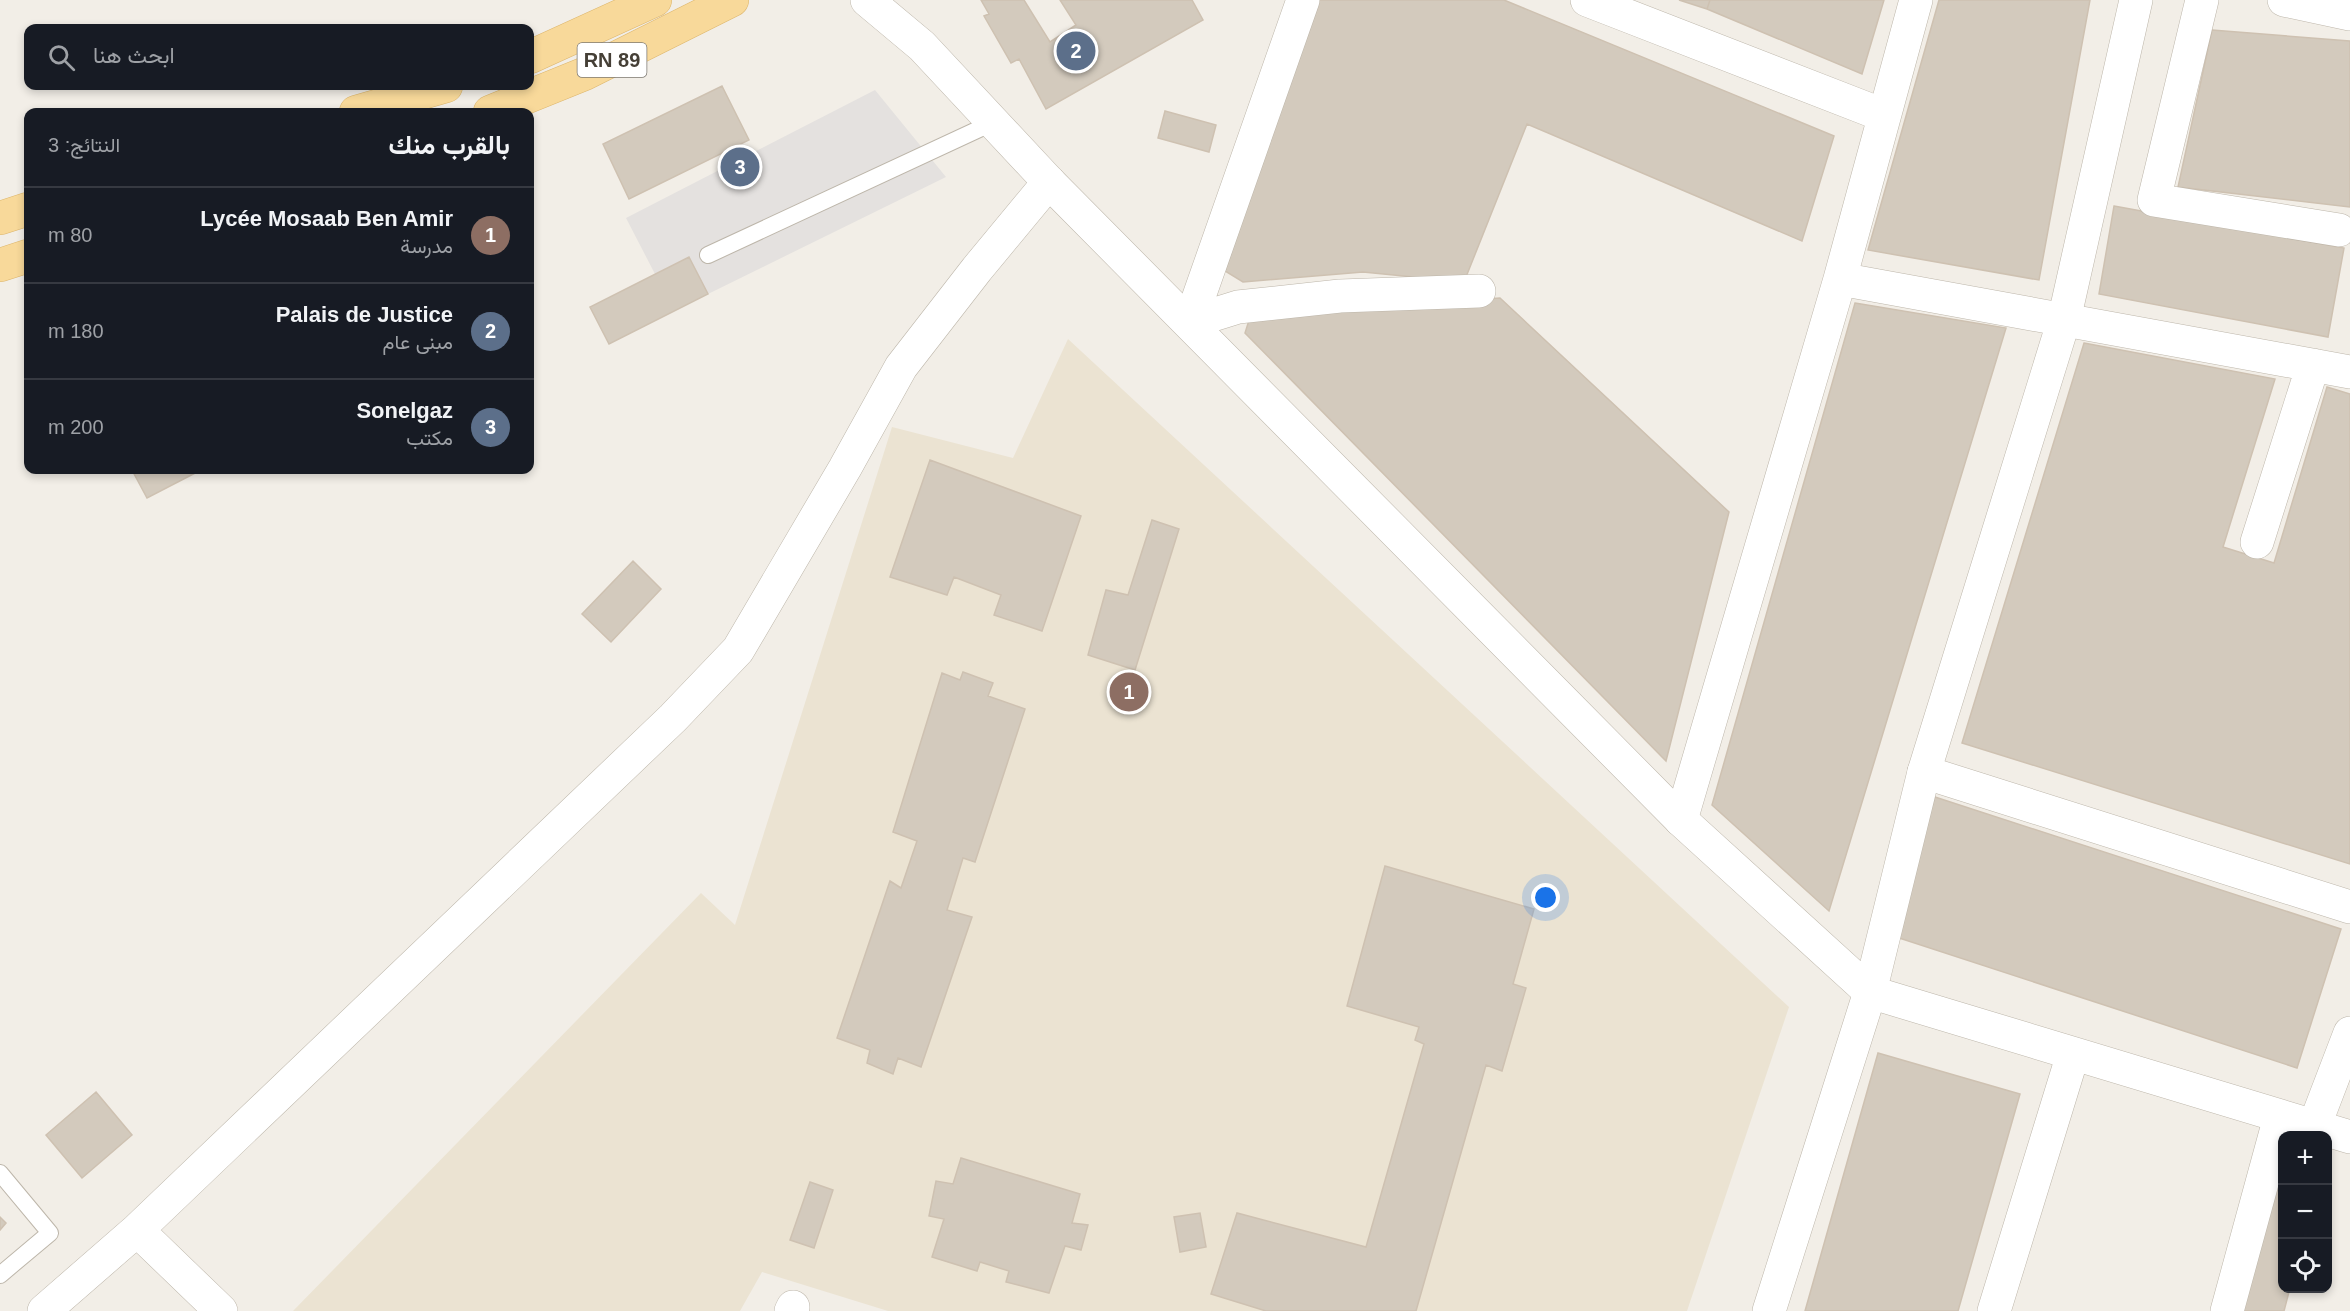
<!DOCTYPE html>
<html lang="ar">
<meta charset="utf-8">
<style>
body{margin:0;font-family:Helvetica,Vazirmatn,sans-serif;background:#242831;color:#f1f3f6;direction:rtl}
.controls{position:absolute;right:18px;bottom:18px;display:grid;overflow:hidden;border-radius:12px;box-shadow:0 3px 9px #0003}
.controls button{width:54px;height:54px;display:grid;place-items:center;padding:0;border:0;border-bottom:2px solid #363941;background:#171b24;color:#f1f3f6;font:30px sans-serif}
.you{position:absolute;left:1546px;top:898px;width:21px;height:21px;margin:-15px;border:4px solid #fff;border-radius:50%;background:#1a73e8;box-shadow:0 0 0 9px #1a73e833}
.badge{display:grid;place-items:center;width:39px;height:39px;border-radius:50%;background:#ed3924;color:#fff;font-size:20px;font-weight:700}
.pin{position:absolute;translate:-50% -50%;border:3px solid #fff;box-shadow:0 2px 6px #0006}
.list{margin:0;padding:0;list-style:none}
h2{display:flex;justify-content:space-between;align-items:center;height:78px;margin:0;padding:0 24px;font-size:26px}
h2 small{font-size:20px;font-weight:400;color:#9ea1a6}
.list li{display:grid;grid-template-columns:39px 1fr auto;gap:18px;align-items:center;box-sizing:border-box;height:96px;padding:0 24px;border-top:2px solid #363941}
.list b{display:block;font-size:22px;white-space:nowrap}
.list p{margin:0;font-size:20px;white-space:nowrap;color:#9ea1a6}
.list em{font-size:20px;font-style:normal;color:#9ea1a6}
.icon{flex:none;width:33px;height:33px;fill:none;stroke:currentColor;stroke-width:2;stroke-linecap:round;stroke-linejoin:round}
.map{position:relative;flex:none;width:2350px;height:1311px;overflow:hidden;direction:ltr}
.search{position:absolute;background:#171b24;box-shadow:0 3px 9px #0003;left:24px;top:24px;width:510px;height:66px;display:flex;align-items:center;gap:15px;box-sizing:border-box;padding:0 21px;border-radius:12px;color:#9ea1a6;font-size:22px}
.panel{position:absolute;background:#171b24;box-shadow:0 3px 9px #0003;left:24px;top:108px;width:510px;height:366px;border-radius:12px;direction:rtl}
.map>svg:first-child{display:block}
</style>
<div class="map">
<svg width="2350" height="1311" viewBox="0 0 2350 1311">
<rect width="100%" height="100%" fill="#f2eee7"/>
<path fill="#ebe3d2" d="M1068,339L1789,1007L1687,1311H888L762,1272L740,1311H293L701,893L735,925L892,427L1013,458Z"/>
<path fill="#e4e1df" d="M875,90L946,177L708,294L689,257L655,274L626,218Z"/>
<path fill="#d3cabd" stroke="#cec1b1" stroke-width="1.5" d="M981,0H1024L1050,42L1076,25L1060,0H1192L1203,20L1046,109L1019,59L1011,63L984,16L989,14Z
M1317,0H1504L1834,136L1802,241L1527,124L1464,282L1363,272L1243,282L1225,271Z
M1679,0H1710L1707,9Z
M1710,0H1884L1862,74L1707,9Z
M1939,0H2090L2039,280L1868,250Z
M2212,30L2350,41V207L2178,187Z
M722,86L749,140L629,199L603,144Z
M1165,111L1216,125L1209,152L1158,138Z
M2114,206L2344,248L2328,337L2099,294Z
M689,257L708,294L609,344L590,307Z
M1500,298L1729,512L1666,761L1245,333L1251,314Z
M1855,303L2006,328L1829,911L1712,805Z
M2084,343L2275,379L2223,547L2274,563L2327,387L2350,394V864L1962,743Z
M930,460L1081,516L1042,631L994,615L1001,595L954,577L947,595L890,577Z
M132,470H201L147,498Z
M1152,520L1179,529L1135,670L1088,655L1106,590L1128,595Z
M633,561L661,589L611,642L582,614Z
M963,672L993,683L988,696L1025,709L975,862L963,858L947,910L972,917L921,1067L898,1058L893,1074L867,1063L870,1050L837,1038L890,881L901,888L917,841L893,832L942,673L960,680Z
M1935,797L2341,929L2297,1068L1890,935Z
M1385,866L1534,909L1513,984L1526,988L1502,1071L1486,1065L1416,1311H1266L1211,1294L1237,1213L1366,1247L1424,1044L1415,1040L1419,1027L1347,1006Z
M1878,1053L2020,1094L1958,1311H1805Z
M96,1092L132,1135L82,1178L46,1135Z
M961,1158L1080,1194L1072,1223L1088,1225L1081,1250L1065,1246L1049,1293L1006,1282L1009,1271L980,1262L977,1271L932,1257L944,1219L929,1216L936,1181L953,1184Z
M2272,1181L2282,1183V1288H2290L2284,1311H2236Z
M810,1182L833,1190L814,1248L790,1240Z
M1200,1213L1206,1247L1180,1252L1174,1217Z
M0,1217L6,1223L0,1230Z"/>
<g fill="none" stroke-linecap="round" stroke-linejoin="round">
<g stroke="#bdb6aa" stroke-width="18">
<path id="service" d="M708,255L992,123
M0,1173L50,1233L0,1275"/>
</g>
<g stroke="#bdb6aa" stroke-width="34">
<path id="minor" d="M1587,0L1883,115
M2202,0L2154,200L2339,230
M2284,0L2350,14
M1840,279L2350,372
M1190,322L1303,0
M1190,322L1238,307L1340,296L1479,291
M2257,542L2313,365
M1924,772L2350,907
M1681,820L1840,279L1916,0
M2314,1127L2350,1033
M137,1230L221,1311
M44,1311L137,1230L673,718L738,650L845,468L901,367L977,269L1049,182
M791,1311L793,1307
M1994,1311L2073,1054
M2227,1311L2280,1117"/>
</g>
<g stroke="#bdb6aa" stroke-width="34">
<path id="tertiary" d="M867,0L922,46L1049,182L1681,820L1870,992L2350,1137
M1769,1311L1870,992L1924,772L2064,320L2136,0"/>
</g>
<g stroke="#dcb56b" stroke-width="34">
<path id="primary" d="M530,57L655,0
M356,112L446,86
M490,112L584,74L732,0
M0,218L28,209
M0,265L28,256"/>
</g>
<use href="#service" stroke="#fff" stroke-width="16"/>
<use href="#minor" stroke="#fff" stroke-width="33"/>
<use href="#tertiary" stroke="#fff" stroke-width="33"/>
<use href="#primary" stroke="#f8d99a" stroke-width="33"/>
</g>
<g text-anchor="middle" stroke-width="5" stroke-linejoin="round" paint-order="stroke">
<rect fill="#fff" stroke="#7d7972" stroke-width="1.5" x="577.5" y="43" width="69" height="34" rx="4.5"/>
<g font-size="20" font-weight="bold" fill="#453f36">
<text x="612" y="67">RN 89</text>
</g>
</g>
</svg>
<div class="controls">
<button>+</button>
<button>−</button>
<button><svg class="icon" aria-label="locate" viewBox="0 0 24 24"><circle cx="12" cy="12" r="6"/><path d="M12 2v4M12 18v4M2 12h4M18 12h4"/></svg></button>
</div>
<div class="you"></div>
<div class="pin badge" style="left:1129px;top:692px;background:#8d6e63">1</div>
<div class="pin badge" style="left:1076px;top:51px;background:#5c6f8a">2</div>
<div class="pin badge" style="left:740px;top:167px;background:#5c6f8a">3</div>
<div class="search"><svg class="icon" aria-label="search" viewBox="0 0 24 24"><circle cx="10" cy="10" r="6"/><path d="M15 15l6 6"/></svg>ابحث هنا</div>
<section class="panel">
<h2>بالقرب منك<small>النتائج: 3</small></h2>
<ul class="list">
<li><span class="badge" style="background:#8d6e63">1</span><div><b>Lycée Mosaab Ben Amir</b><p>مدرسة</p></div><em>80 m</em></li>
<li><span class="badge" style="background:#5c6f8a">2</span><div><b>Palais de Justice</b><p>مبنى عام</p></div><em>180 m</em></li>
<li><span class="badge" style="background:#5c6f8a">3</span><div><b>Sonelgaz</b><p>مكتب</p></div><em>200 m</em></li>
</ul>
</section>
</div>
